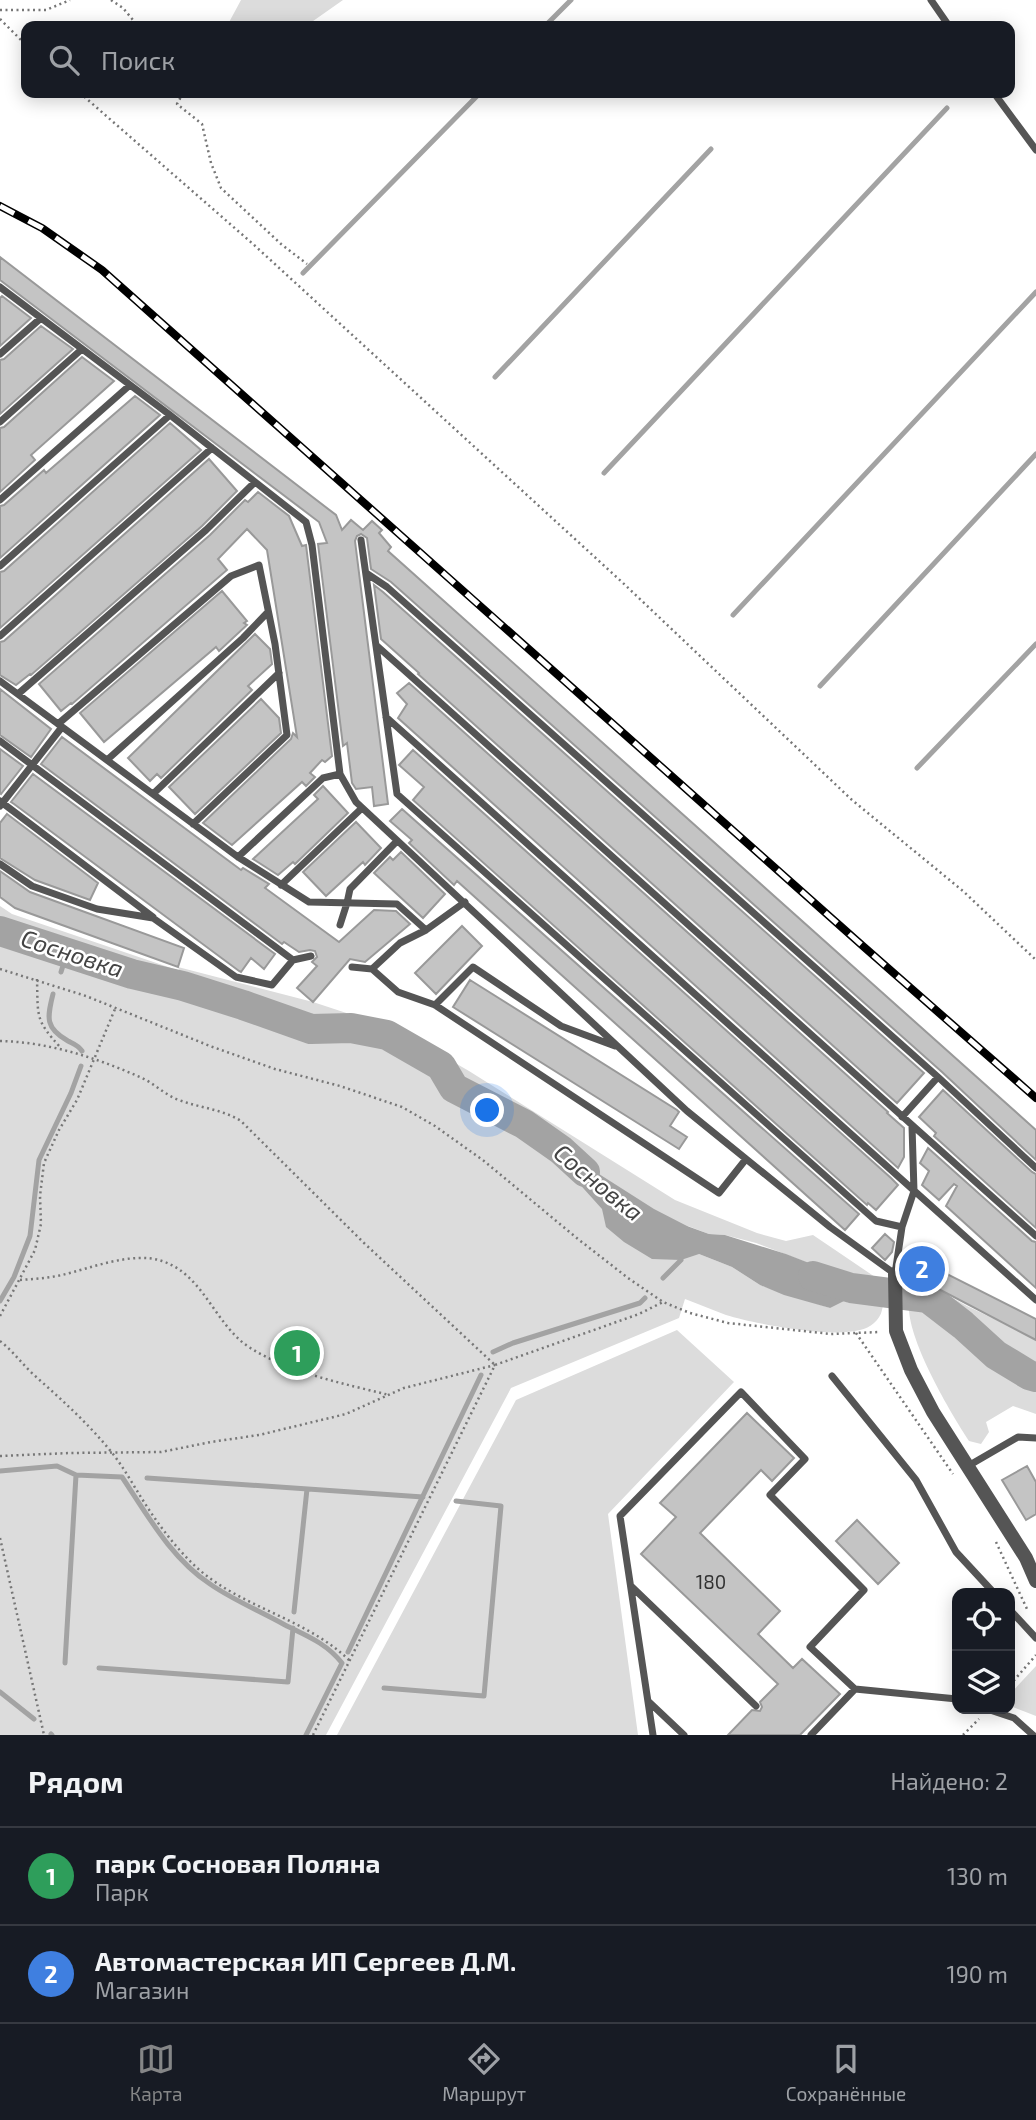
<!DOCTYPE html>
<html lang="ru">
<meta charset="utf-8">
<style>
body{margin:0;font-family:"Exo 2",sans-serif;background:#242831;color:#f1f3f6}
.controls{position:absolute;right:21px;bottom:21px;display:grid;overflow:hidden;border-radius:14px;box-shadow:0 4px 18px #0003}
.controls button{width:63px;height:63px;display:grid;place-items:center;padding:0;border:0;border-bottom:2px solid #363941;background:#171b24;color:#f1f3f6;font:35px sans-serif}
.you{position:absolute;left:488px;top:1111px;width:24px;height:24px;margin:-18px;border:5px solid #fff;border-radius:50%;background:#1a73e8;box-shadow:0 0 0 10px #1a73e833}
.badge{display:grid;place-items:center;width:46px;height:46px;border-radius:50%;background:#858687;color:#fff;font-size:23px;font-weight:700}
.pin{position:absolute;translate:-50% -50%;border:4px solid #fff;box-shadow:0 2px 7px #0006}
.list{margin:0;padding:0;list-style:none}
h2{display:flex;justify-content:space-between;align-items:center;height:91px;margin:0;padding:0 28px;font-size:30px}
h2 small{font-size:23px;font-weight:400;color:#9ea1a6}
.list li{display:grid;grid-template-columns:46px 1fr auto;gap:21px;align-items:center;box-sizing:border-box;height:98px;padding:0 28px;border-top:2px solid #363941}
.list b{display:block;font-size:26px;white-space:nowrap}
.list p{margin:0;font-size:23px;white-space:nowrap;color:#9ea1a6}
.list em{font-size:23px;font-style:normal;color:#9ea1a6}
.icon{flex:none;width:38px;height:38px;fill:none;stroke:currentColor;stroke-width:2;stroke-linecap:round;stroke-linejoin:round}
.map{position:relative;flex:none;width:1036px;height:1735px;overflow:hidden}
.search{position:absolute;background:#171b24;box-shadow:0 4px 18px #0003;left:21px;right:21px;top:21px;height:77px;display:flex;align-items:center;gap:18px;box-sizing:border-box;padding:0 24px;border-radius:14px;color:#9ea1a6;font-size:26px}
.sheet{height:287px;background:#171b24}
nav{display:flex;justify-content:space-around;align-items:center;box-sizing:border-box;height:98px;border-top:2px solid #363941;background:#171b24;font-size:19px;color:#9ea1a6}
nav a{display:grid;justify-items:center;gap:4px}
nav .on{color:#858687}
.map>svg:first-child{display:block}
</style>
<div class="map">
<svg width="1036" height="1735" viewBox="0 0 1036 1735">
<rect width="100%" height="100%" fill="#fff"/>
<path fill="#dcdcdc" fill-rule="evenodd" d="M241,0H343L306,26H227Z
M0,906L12,914L180,971L178,967L313,1002L398,1030L469,1071L675,1200L757,1233L786,1241L813,1235L878,1279C884,1288 885,1299 882,1310C880,1320 870,1328 860,1330C830,1338 755,1324 726,1315C712,1310 699,1304 685,1299L679,1318L511,1388L326,1735H0ZM688,1226L709,1234L725,1235L756,1243L840,1275L830,1308L760,1285L732,1267L699,1254Z
M919,1279L967,1306L1036,1339V1414L1013,1406L986,1422L989,1432L981,1444L969,1441C950,1412 907,1339 909,1305C910,1297 916,1287 919,1279Z
M677,1330L734,1382L608,1514L638,1735H337L516,1400Z
M1036,1666V1716L1010,1706V1694Z"/>
<path fill="#a3a3a3" d="M555,1146L654,1209L687,1226L709,1234L725,1235L786,1254L840,1275L851,1288L848,1299L830,1308L784,1295L760,1285L732,1267L699,1254L681,1260L652,1259L624,1242L606,1227L602,1209L566,1169Z"/>
<g fill="none" stroke-linecap="round" stroke-linejoin="round">
<path stroke="#a3a3a3" stroke-width="5" d="M545,26L571,0
M303,273L480,93
M495,377L711,149
M604,473L947,108
M733,615L1036,292
M820,686L1036,454
M917,768L1036,644
M61,972L67,953
M53,994C47,1018 45,1028 68,1041C74,1044 78,1045 82,1051
M663,1278L681,1260
M0,1301L14,1277L30,1236L39,1160L71,1093L81,1066
M493,1352L513,1343L640,1303L645,1298
M0,1471L57,1466L76,1475L122,1477C148,1516 171,1558 210,1584C233,1600 260,1611 285,1625C307,1636 326,1643 342,1663L306,1735
M147,1478L423,1497
M294,1612L307,1489
M348,1652L481,1375
M65,1663L76,1475
M99,1668L288,1682L293,1628
M384,1688L484,1696L501,1506L456,1501
M0,1692L34,1719
M51,1734L52,1735"/>
<path stroke="#a3a3a3" stroke-width="30" d="M0,931L132,974L183,986L243,1005L311,1029L351,1028L387,1035L441,1066L454,1088L524,1124L561,1150L585,1172
M813,1276L851,1288L928,1298L963,1325L996,1355L1029,1375L1036,1377"/>
</g>
<path fill="#c4c4c4" stroke="#999" stroke-width="2" d="M0,257L336,515L342,530L351,520L363,530L372,521L382,530L379,533L391,547L388,551L1036,1130V1160L942,1072L391,582L371,569L367,538L361,534L357,536L355,541L388,804L374,806L372,787L356,789L352,783L347,743L343,746L318,544L327,543L319,522L0,280Z
M2,296L31,318L0,346V298Z
M41,326L73,349L0,414V360L4,359Z
M82,357L114,381L31,455L35,460L0,492V428L4,427Z
M135,396L160,415L0,558V506L4,505L44,470L46,473Z
M170,423L201,450L0,628V572L4,571Z
M209,459L237,491L202,526L31,675L30,674L16,685L0,675V642L4,641Z
M258,492L289,516L302,546L306,545L332,756L325,762L322,760L310,773L315,777L306,786L302,782L232,845L203,823L291,739L293,733L297,737L267,550L247,529L218,559L227,570L72,704L71,703L61,711L39,684L210,535L245,500L248,502Z
M374,585L383,592L924,1073L897,1103L418,674L419,673L381,639Z
M222,591L247,621L244,623L247,625L219,651L216,647L104,742L80,713Z
M255,634L270,649L272,664L248,686L252,690L161,778L157,774L150,781L128,758Z
M409,683L888,1112L887,1113L904,1128V1157L898,1168L398,718L407,704L397,693Z
M0,689L51,729L31,757L0,735Z
M261,699L279,718L281,733L195,814L169,787Z
M62,737L241,870L243,868L269,884L265,888L339,942L374,910L396,911L410,924L365,962L350,959L313,1002L297,988L317,966L312,962L317,957L315,951L310,950L299,952L284,942L282,944L41,764Z
M0,749L23,766L1,794L0,793Z
M413,750L891,1178L898,1185L876,1210L868,1203L867,1205L413,800L424,787L399,765Z
M33,774L275,954L264,969L251,958L241,972L239,971L14,804L11,802Z
M323,786L348,813L295,864L293,862L278,875L253,859L318,799L314,795Z
M402,809L859,1214L845,1230L457,881L454,885L409,843L412,840L390,821Z
M7,814L98,883L90,900L35,880L0,858V823Z
M356,822L381,848L365,865L363,862L326,896L303,872Z
M401,852L445,894L423,918L374,873L390,857L393,860Z
M0,871L30,892L184,948L178,967L15,908L0,897Z
M462,926L482,946L436,994L415,973Z
M470,980L677,1110L679,1112L670,1126L687,1137L679,1149L453,1007Z
M943,1090L1032,1172L1036,1174V1228L934,1136L936,1133L919,1117Z
M928,1148L1032,1241L1036,1242V1288L946,1206L957,1186L954,1184L939,1200L922,1185L929,1171L920,1163Z
M885,1234L894,1242L892,1252L885,1260L872,1248Z
M919,1256L934,1264L933,1267L1036,1319V1340L910,1274Z
M747,1413L794,1458L772,1481L761,1470L700,1533L780,1611L758,1634L793,1668L802,1659L840,1694L800,1735H728L752,1710L760,1711L762,1707L760,1702L778,1684L641,1554L676,1517L660,1503Z
M1027,1466L1036,1482V1514L1026,1520L1002,1480Z
M857,1520L899,1563L878,1584L836,1541Z"/>
<g fill="none" stroke-linecap="round" stroke-linejoin="round">
<path stroke="#777" stroke-width="2.5" stroke-dasharray="2 3.5" stroke-linecap="butt" d="M111,0L123,8L138,26
M0,10H46L70,0
M0,19L26,45
M80,93L253,244L623,583L852,800L963,891L1036,960
M183,93L177,104L202,124L211,163L221,188L281,244L307,264
M0,969L86,996L210,1046L275,1069L340,1086L402,1107L435,1126L484,1161L578,1239L628,1278L663,1302L690,1313L728,1323L831,1334L880,1332
M37,979C38,1017 35,1020 61,1048
M0,1041C49,1042 97,1058 142,1078C155,1084 165,1095 179,1100C200,1108 222,1109 241,1121L364,1243L495,1365
M20,1280C34,1279 48,1278 62,1275C91,1268 133,1251 162,1261C205,1275 215,1327 252,1349C291,1373 345,1384 389,1395
M0,1316L35,1250L41,1224L40,1196L44,1163L59,1130L77,1100L115,1009
M856,1333L953,1474
M0,1341C13,1351 22,1364 34,1375C62,1400 89,1424 113,1454C123,1467 131,1481 139,1494C155,1520 173,1545 195,1566C239,1607 304,1617 349,1660
M0,1456L70,1453L161,1452L211,1442L259,1435L346,1414L404,1388L495,1365
M0,1538L44,1735
M996,1542L1027,1609
M1010,1685L1036,1655
M313,1735L495,1365L639,1314L663,1302
M963,1735L979,1719"/>
<path stroke="#555" stroke-width="7" d="M931,0L949,26
M994,93L1036,150
M0,287L170,415L306,522L312,545L340,774L356,802L687,1111L830,1227L895,1274L902,1227L914,1191L912,1126
M0,354L41,318
M0,422L82,349
M0,500L130,385
M361,540L397,794L876,1221L902,1227
M0,566L170,415
M366,573L387,587L938,1077L1036,1168
M0,636L212,448
M376,645L1036,1236
M0,681L238,857L309,902L397,904L426,930L465,902
M18,694L206,530L255,482
M386,717L1036,1300
M58,724L231,576L259,565L275,644L287,735L193,824
M0,741L293,960L311,956
M107,760L243,638L268,612
M153,794L279,673
M0,801L153,917
M0,806L62,727
M238,857L323,778L340,774
M0,864L32,886L97,909L153,918L236,977L272,985L293,960
M281,885L362,808
M340,925L347,903L350,889L397,841
M426,930L400,943L372,969L398,992L435,1005L719,1193L746,1159
M352,967L372,969
M435,1005L473,967L561,1026L615,1046
M902,1117L938,1077
M832,1376L916,1480L956,1552L994,1593
M968,1466L1018,1437L1036,1438
M631,1586L756,1706
M1010,1610L1036,1638
M648,1701L684,1735
M987,1709L1014,1718L1033,1735
M653,1735L620,1516L741,1392L805,1459L770,1495L864,1590L810,1647L855,1689
M811,1735L855,1689L957,1699"/>
<path stroke="#555" stroke-width="14" d="M895,1274L896,1331L911,1370L933,1412L1026,1558L1036,1581"/>
<g stroke="#000" stroke-width="8">
<path id="rail" d="M0,206L42,228L102,270L864,947L1036,1098"/>
</g>
<use href="#rail" stroke="#fff" stroke-width="5" stroke-dasharray="16" stroke-linecap="butt"/>
</g>
<g text-anchor="middle" stroke-width="5" stroke-linejoin="round" paint-order="stroke">
<g font-size="19" fill="#313131">
<text x="711" y="1589">180</text>
</g>
<g font-size="24" font-style="italic" fill="#444" stroke="#fff">
<text transform="translate(72 954) rotate(18)" y="8">Сосновка</text>
<text transform="translate(598 1183) rotate(39)" y="8">Сосновка</text>
</g>
</g>
</svg>
<div class="controls">
<button><svg class="icon" aria-label="locate" viewBox="0 0 24 24"><circle cx="12" cy="12" r="6"/><path d="M12 2v4M12 18v4M2 12h4M18 12h4"/></svg></button>
<button><svg class="icon" aria-label="layers" viewBox="0 0 24 24"><path d="M12 4l9 5-9 5-9-5zM3 14l9 5 9-5"/></svg></button>
</div>
<div class="you"></div>
<div class="pin badge" style="left:297px;top:1353px;background:#2e9e5b">1</div>
<div class="pin badge" style="left:922px;top:1269px;background:#3f7fe0">2</div>
<div class="search"><svg class="icon" aria-label="search" viewBox="0 0 24 24"><circle cx="10" cy="10" r="6"/><path d="M15 15l6 6"/></svg>Поиск</div>
</div>
<section class="sheet">
<h2>Рядом<small>Найдено: 2</small></h2>
<ul class="list">
<li><span class="badge" style="background:#2e9e5b">1</span><div><b>парк Сосновая Поляна</b><p>Парк</p></div><em>130 m</em></li>
<li><span class="badge" style="background:#3f7fe0">2</span><div><b>Автомастерская ИП Сергеев Д.М.</b><p>Магазин</p></div><em>190 m</em></li>
</ul>
</section>
<nav>
<a class="on"><svg class="icon" aria-label="map" viewBox="0 0 24 24"><path d="M3 6l6-2 6 2 6-2v14l-6 2-6-2-6 2zM9 4v14M15 6v14"/></svg>Карта</a>
<a><svg class="icon" aria-label="directions" viewBox="0 0 24 24"><path d="M12 3l9 9-9 9-9-9zM9 14v-3h6M13 9l2 2-2 2"/></svg>Маршрут</a>
<a><svg class="icon" aria-label="saved" viewBox="0 0 24 24"><path d="M7 4h10v16l-5-4-5 4z"/></svg>Сохранённые</a>
</nav>
